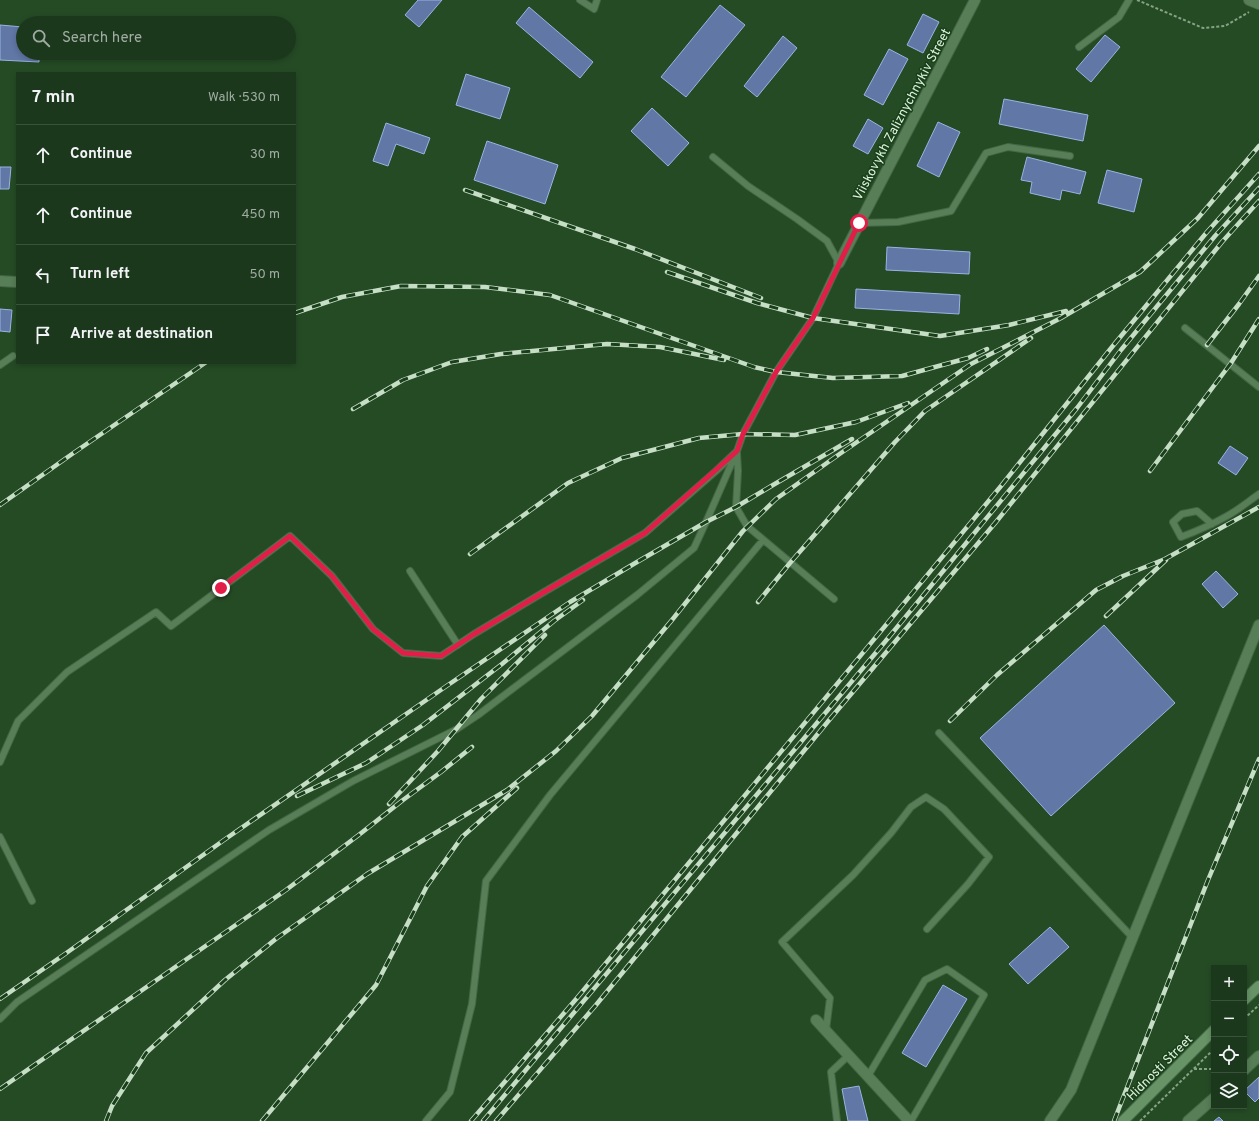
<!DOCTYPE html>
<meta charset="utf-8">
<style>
body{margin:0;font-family:Overpass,sans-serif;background:#253f25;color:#f1f3f6}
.controls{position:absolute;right:12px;bottom:12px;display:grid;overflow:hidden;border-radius:0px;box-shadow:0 2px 6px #0003}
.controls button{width:36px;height:36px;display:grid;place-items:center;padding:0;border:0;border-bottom:1px solid #3a523b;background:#1c381c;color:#f1f3f6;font:20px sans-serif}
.stop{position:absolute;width:12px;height:12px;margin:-9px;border:3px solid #e11d48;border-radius:50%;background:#fff}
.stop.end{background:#e11d48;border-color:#fff;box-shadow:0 1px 4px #0008}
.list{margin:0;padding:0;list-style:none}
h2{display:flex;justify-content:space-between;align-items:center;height:52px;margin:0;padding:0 16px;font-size:17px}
h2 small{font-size:13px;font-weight:400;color:#a0aca3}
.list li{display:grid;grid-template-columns:26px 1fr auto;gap:12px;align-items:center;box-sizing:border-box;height:60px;padding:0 16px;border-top:1px solid #3a523b}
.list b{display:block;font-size:15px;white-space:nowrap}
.list em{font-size:13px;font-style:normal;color:#a0aca3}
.icon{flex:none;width:22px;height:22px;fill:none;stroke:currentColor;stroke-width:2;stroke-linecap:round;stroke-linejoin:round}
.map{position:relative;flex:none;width:1259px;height:1121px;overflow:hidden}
.search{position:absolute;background:#1c381c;box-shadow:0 2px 6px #0003;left:16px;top:16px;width:280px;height:44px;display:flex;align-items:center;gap:10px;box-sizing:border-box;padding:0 14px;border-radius:22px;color:#a0aca3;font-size:15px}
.panel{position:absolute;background:#1c381c;box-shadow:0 2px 6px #0003;left:16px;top:72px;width:280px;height:292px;border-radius:0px}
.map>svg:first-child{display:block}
</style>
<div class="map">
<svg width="1259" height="1121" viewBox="0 0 1259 1121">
<rect width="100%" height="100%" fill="#254b25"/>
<path fill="#6177a5" stroke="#9ab3e4" d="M418,0H442L419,27L405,15Z
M720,5L745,25L686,97L661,77Z
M529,7L593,62L580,78L516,23Z
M923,14L939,22L923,53L907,45Z
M0,25L23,27V53H39V62L0,60Z
M1105,35L1120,47L1091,82L1076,69Z
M783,36L797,48L757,97L744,86Z
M889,49L908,59L883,105L864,95Z
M466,74L510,88L500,119L456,105Z
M1004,99L1088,115L1083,141L999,124Z
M652,108L689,143L668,166L631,131Z
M868,119L883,128L868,154L853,146Z
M938,122L960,132L939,177L917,166Z
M386,123L430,138L424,154L396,144L388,166L373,161Z
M487,141L558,165L545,204L474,180Z
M1027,157L1086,172L1080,194L1062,190L1060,200L1030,193L1032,182L1021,180Z
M0,167H11L9,189H0Z
M1107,170L1142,179L1134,212L1098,203Z
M887,247L970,252L969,274L886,270Z
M856,289L960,295L959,314L855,308Z
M0,309L12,310L10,332L0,331Z
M1230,446L1248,458L1236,475L1218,463Z
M1216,571L1238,594L1223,608L1202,584Z
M1104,625L1175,703L1051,816L980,738Z
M1050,927L1069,947L1028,984L1009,964Z
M943,985L967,999L926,1067L902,1053Z
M1259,1077V1098L1255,1102L1244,1091Z
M859,1086L868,1121H848L842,1089Z
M1219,1117L1223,1121H1214Z"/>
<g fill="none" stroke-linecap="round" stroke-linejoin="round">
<g stroke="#446645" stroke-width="8">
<path id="service" d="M580,0L594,9L597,0
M1079,47L1119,17L1129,0
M859,223L898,222L951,211L986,153L1008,147L1070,156
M1185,328L1259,387
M0,365L13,356
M737,453L738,471L736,507L747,526L834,599
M1212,524L1197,511L1182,514L1173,522L1181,537C1197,531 1213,524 1227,516C1238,510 1249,501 1259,494
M410,571L458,645
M939,733L1133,938
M0,762L18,721L67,672L156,612L171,626L290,536L332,576L373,629L403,653L441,656L474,634L544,592L645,533L716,471L735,453
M0,837L32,901
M0,1019L17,1002L269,830L353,781L457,729L478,715L637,595L694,548L706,522L737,451L743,434L776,372L813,318L839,263L827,241L797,219L748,186L713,157
M826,1030L830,998L782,942L853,875L891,833L911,807L926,797L944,809L989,857L968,884L927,929
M868,1076L925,980L947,969L984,995L911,1121
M426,1121L450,1092L472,1004L486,881L550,795L763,540
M837,1121L831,1072L849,1055"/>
</g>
<g stroke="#446645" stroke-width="12">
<path id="minor" d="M839,263L975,0
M0,281L17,282
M816,1020L909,1121
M1244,1070L1259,1056
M1050,1121L1071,1090L1259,625
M1188,1121L1214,1098"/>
</g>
<g stroke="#446645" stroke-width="12">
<path id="tertiary" d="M1249,0L1259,4"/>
</g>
<g stroke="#446645" stroke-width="12">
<path id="secondary" d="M1244,1000L1259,986
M1123,1121L1214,1030"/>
</g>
<path stroke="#86a385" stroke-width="2" stroke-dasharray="3 2" stroke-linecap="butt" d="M1137,0L1203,28L1225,26L1249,12
M1244,1019L1259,1005
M1194,1069H1214
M1140,1121L1214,1049"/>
<use href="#service" stroke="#577e56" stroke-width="6"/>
<use href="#minor" stroke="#577e56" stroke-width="10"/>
<use href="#tertiary" stroke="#577e56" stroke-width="10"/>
<use href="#secondary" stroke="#679366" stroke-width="10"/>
<g stroke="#c7dec6" stroke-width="4.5">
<path id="rail" d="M465,190L635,249L761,298
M667,272L757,303L813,318L940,336L1009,325L1066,311
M295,313L342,297L401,286L485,287L550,295L754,367L776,372L833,378L902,376L968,358L987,349
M1207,345L1239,304L1259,276
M353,409L403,380L452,362L501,354L607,344L660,347L724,360
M1150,471L1231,363L1259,319
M0,505L72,454L205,363
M470,554L568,483L622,458L699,438L743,434L795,435L856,422L908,403
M758,602L790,563L895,442L925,411L1031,338
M1106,616L1166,560
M950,721L997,675L1096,590L1123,576L1165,559L1259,507
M297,796L366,763L423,725L502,664L554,621L583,600
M389,804L438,751L481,699L545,635
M0,999L65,954L224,840L448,685L570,602L637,562L706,522L736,507L773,485L852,439
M0,1089L286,890L360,834L403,800L441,772L472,747
M106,1121L112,1106L146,1053L225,980L277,938L367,874L507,790L556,751L592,716L672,620L743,531L776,499L841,453L971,364L1061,318L1140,272L1198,218L1259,146
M262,1121L376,985L427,886L462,837L517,788
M471,1121L577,998L1001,486L1112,347L1207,232L1259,174
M483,1121L889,637L1077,408L1121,350L1215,236L1259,188
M496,1121L596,1005L830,719L996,522L1222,242L1259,201
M1114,1121L1208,880L1259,759"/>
</g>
<use href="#rail" stroke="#1a401b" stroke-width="3" stroke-dasharray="9" stroke-linecap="butt"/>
</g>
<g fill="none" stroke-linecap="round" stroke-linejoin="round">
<path stroke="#e11d48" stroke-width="5" d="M221,588L290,536L332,576L373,629L403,653L441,656L474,634L544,592L645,533L737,451L743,434L776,372L813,318L859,223"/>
</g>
<g text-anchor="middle" stroke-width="3" stroke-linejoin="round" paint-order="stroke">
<g font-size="13" fill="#ddf2db" stroke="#1a401b">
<text transform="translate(901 114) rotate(-62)" y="5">Viiskovykh Zaliznychnykiv Street</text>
<text transform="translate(1159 1067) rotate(-45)" y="5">Hidnosti Street</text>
</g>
</g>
</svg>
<div class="controls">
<button>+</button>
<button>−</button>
<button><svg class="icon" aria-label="locate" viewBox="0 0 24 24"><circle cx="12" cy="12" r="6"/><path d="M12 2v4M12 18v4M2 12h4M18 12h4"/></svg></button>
<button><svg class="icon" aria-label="layers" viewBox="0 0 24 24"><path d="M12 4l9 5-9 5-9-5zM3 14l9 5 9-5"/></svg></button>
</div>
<div class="stop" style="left:859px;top:223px"></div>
<div class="stop end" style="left:221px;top:588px"></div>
<div class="search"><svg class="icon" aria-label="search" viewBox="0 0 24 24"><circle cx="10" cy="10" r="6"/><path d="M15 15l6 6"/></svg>Search here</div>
<section class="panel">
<h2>7 min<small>Walk · 530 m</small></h2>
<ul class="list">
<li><svg class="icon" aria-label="ahead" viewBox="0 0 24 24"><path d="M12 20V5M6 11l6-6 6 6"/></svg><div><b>Continue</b></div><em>30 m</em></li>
<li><svg class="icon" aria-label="ahead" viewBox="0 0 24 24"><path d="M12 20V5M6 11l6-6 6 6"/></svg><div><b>Continue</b></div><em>450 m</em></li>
<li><svg class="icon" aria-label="left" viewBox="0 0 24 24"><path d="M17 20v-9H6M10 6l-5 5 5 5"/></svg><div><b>Turn left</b></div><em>50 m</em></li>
<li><svg class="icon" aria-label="arrive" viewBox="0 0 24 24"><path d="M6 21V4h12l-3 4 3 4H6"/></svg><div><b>Arrive at destination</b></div></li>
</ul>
</section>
</div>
